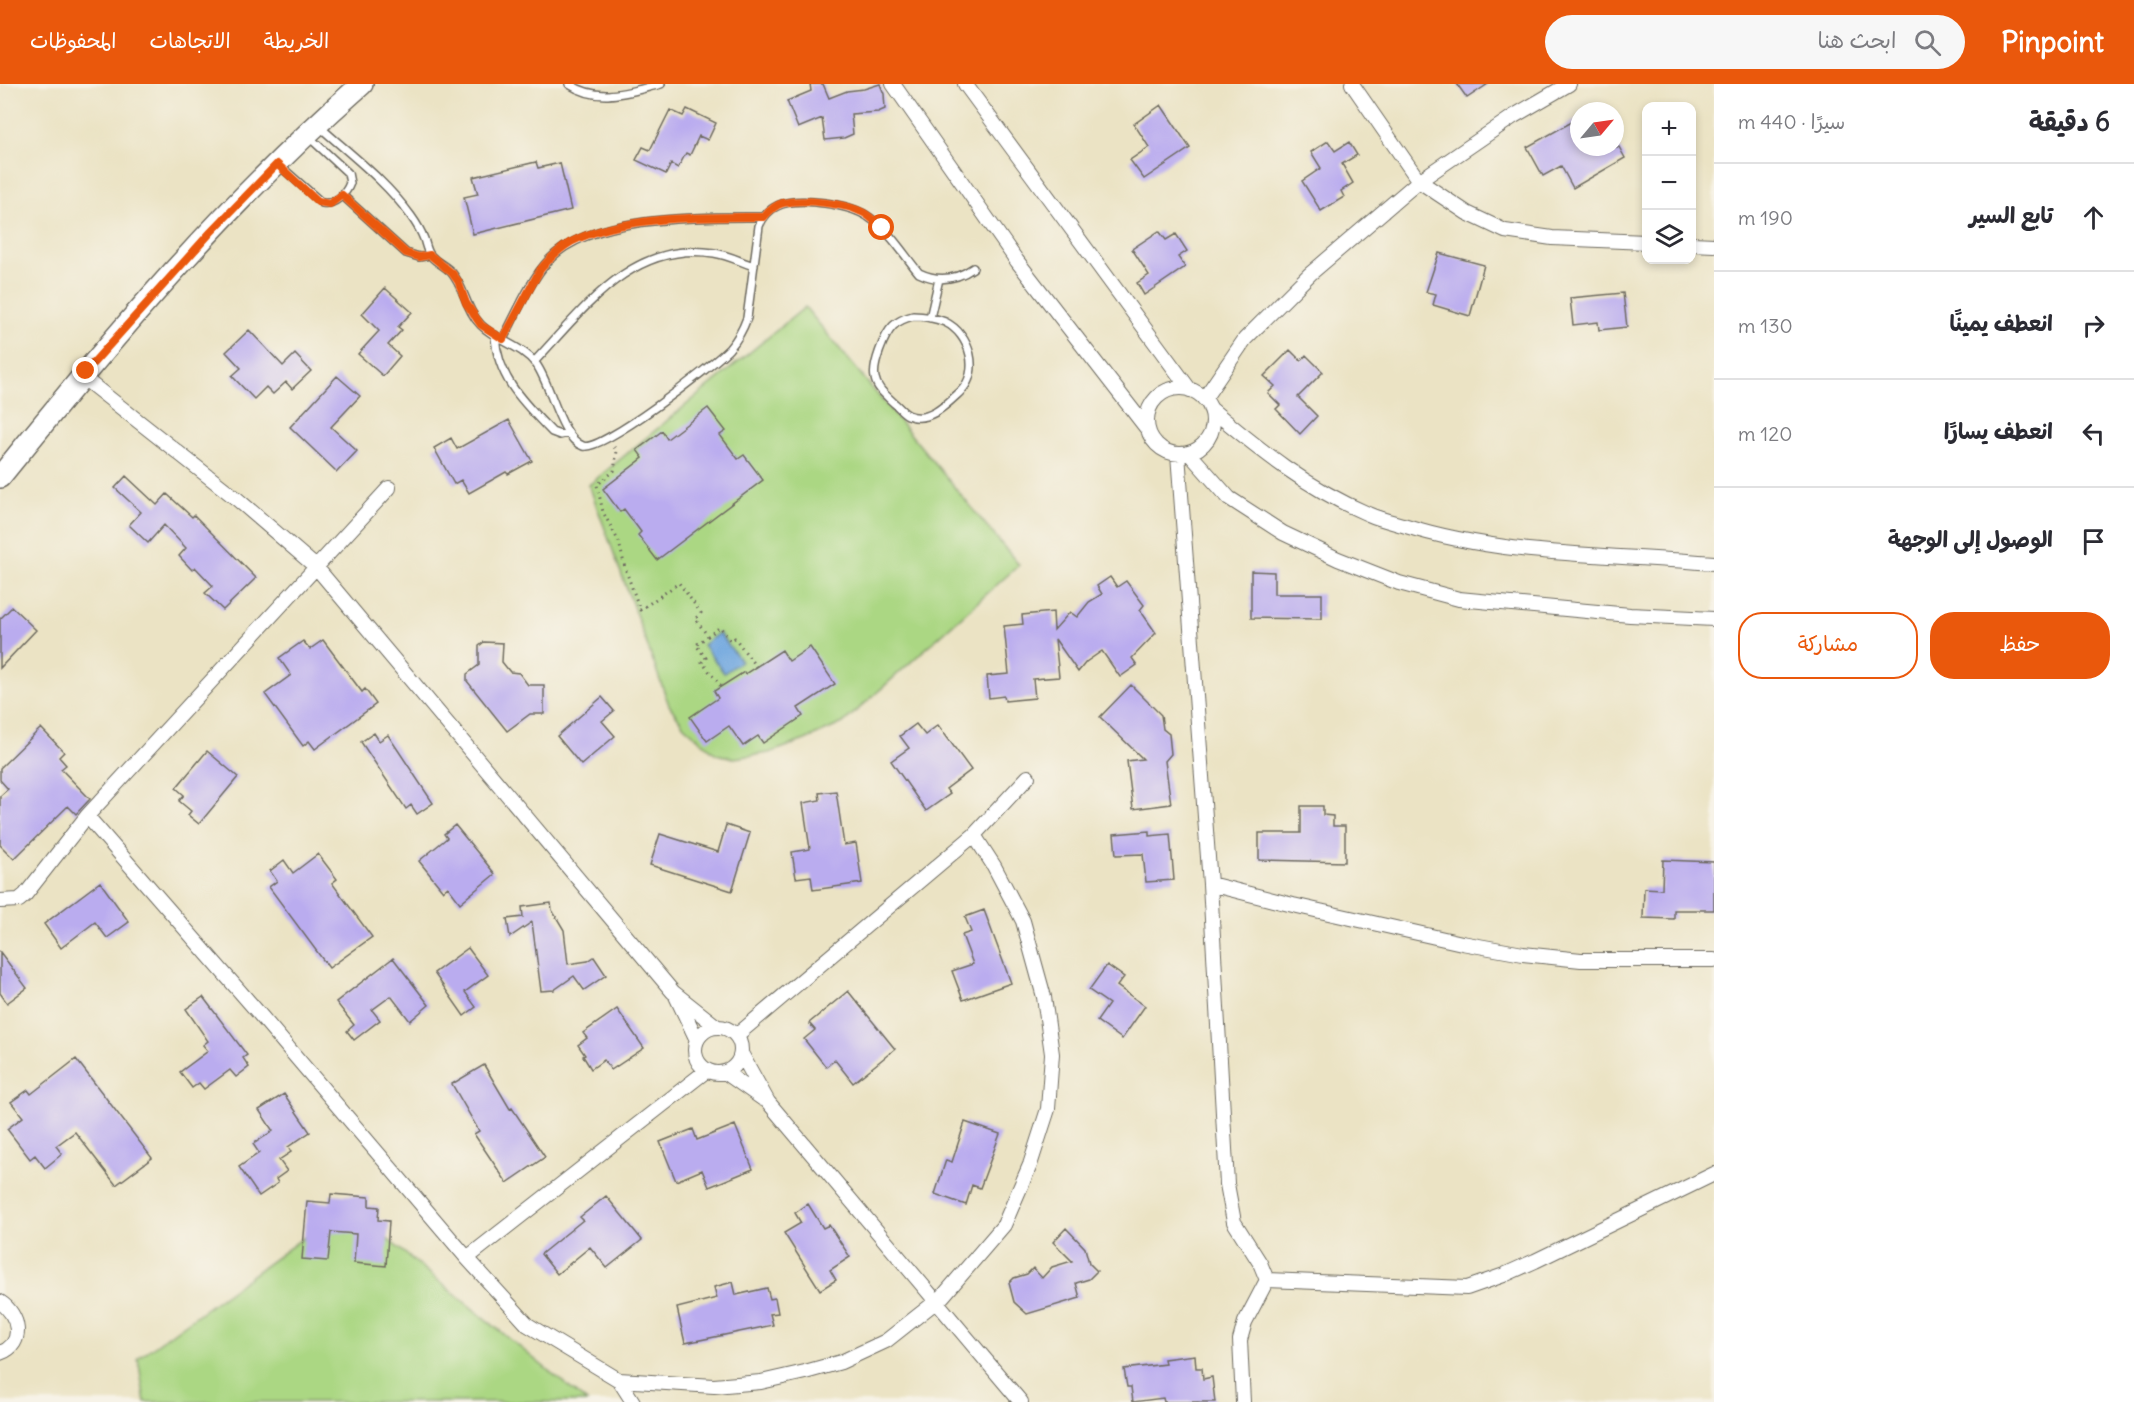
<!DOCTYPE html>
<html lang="ar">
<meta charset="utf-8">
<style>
body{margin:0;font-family:Delius,"Playpen Sans Arabic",sans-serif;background:#f7f7f7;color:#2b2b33;direction:rtl}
.controls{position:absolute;right:18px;top:18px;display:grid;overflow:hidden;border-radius:12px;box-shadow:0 3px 9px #0003}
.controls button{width:54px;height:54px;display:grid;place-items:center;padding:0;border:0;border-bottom:2px solid #e1e1e2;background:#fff;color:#2b2b33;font:30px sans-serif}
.compass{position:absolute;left:1570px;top:18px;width:54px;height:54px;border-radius:50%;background:#fff;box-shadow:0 3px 9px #0003;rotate:61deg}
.stop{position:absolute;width:18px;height:18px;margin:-14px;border:4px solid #ea580c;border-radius:50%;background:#fff}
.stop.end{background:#ea580c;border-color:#fff;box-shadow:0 2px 6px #0008}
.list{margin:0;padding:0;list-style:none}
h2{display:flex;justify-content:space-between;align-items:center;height:78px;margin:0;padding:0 24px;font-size:26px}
h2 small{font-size:20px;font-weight:400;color:#7c7c81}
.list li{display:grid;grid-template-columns:39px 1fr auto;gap:18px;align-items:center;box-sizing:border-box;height:108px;padding:0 24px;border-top:2px solid #e1e1e2}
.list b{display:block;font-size:22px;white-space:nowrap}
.list em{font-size:20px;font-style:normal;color:#7c7c81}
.actions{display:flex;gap:12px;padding:18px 24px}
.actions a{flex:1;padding:14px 0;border:2px solid #ea580c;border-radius:24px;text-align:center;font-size:21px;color:#ea580c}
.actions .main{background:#ea580c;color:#fff}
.icon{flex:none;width:33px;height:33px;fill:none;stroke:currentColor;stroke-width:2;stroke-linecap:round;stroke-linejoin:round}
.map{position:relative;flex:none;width:1714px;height:1318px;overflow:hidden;direction:ltr}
header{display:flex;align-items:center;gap:36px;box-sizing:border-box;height:84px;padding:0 30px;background:#ea580c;color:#fff}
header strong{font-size:28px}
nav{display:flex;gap:33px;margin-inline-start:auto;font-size:21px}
.search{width:420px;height:54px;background:#f7f7f7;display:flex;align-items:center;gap:15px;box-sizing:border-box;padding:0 21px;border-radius:33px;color:#7c7c81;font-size:22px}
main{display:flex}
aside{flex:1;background:#fff}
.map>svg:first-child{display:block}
</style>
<header>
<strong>Pinpoint</strong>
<div class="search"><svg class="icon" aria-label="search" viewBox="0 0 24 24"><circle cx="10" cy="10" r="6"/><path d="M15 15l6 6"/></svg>ابحث هنا</div>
<nav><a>الخريطة</a><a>الاتجاهات</a><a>المحفوظات</a></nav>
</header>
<main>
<aside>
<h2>6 دقيقة<small>سيرًا · 440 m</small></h2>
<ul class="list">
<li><svg class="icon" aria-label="ahead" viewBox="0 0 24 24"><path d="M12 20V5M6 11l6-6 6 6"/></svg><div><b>تابع السير</b></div><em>190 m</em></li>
<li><svg class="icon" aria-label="right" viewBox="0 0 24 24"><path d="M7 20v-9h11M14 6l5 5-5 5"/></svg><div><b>انعطف يمينًا</b></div><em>130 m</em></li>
<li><svg class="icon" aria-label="left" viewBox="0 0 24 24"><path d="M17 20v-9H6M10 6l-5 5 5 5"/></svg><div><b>انعطف يسارًا</b></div><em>120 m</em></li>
<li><svg class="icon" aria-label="arrive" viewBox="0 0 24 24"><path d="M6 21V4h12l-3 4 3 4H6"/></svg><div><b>الوصول إلى الوجهة</b></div></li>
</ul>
<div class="actions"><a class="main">حفظ</a><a>مشاركة</a></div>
</aside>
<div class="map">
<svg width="1714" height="1318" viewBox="0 0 1714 1318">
<rect width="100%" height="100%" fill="#f7f3e8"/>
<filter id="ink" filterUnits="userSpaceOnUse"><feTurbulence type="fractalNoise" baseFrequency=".0167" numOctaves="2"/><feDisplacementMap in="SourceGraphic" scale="12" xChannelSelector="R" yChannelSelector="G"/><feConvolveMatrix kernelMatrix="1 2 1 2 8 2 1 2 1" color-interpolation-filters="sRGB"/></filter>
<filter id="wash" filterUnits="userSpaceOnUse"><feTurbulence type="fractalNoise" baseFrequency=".008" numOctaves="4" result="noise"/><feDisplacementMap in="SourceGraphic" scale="24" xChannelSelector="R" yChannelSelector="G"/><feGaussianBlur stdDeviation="1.35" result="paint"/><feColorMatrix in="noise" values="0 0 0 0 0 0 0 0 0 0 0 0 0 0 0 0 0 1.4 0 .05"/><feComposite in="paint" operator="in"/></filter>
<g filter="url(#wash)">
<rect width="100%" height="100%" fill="#ebe3c4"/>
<path fill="#abd783" stroke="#6b8157" stroke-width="1.5" d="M805,223L1019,481L843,639L805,656L769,669L734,674L716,670L684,642L669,621L589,401Z
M347,1122L587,1318H145L138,1274Z"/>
<path fill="#71a7df" stroke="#4e6985" stroke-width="1.5" d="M719,549L741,577L724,589L703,561Z"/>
<g id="blocks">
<path fill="#baacef" d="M810,0H823L829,14L847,7L864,5L880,0L884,10L885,25L878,28L851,30L853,50L844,54L825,56L822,34L798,44L787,17L811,7Z
M1457,0H1488L1467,14Z
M1161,21L1190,64L1144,95L1130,76L1149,63L1134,40Z
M687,25L716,39L708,56L699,52L690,71L686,69L678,84L671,80L666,90L636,76L643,63L650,66L670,26L683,32Z
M1579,34V63H1619L1625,74L1573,104L1561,82L1543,92L1527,63Z
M1328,57L1335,67L1349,58L1357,71L1342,80L1353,99L1341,107L1344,113L1321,127L1302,97L1321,84L1311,68Z
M536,78L538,84L560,79L571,126L473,150L464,113L478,110L473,93Z
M1159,147L1166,156L1176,150L1187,167L1178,173L1185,183L1144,211L1137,199L1149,191L1132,165Z
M1439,169L1484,181L1470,232L1433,221L1436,210L1426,208Z
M385,204L412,228L398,243L402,246L388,261L400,272L383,292L358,270L379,247L362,230Z
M1623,209L1627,243L1599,246L1598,238L1573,241L1570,214Z
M249,246L283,282L295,270L311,287L292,305L286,298L273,310L266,303L254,315L232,292L241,284L226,268Z
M1290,266L1301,277L1306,271L1323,288L1298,313L1317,332L1300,350L1276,325L1280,321L1268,309L1275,302L1264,292Z
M337,292L360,312L331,343L357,367L337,388L290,343Z
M708,324L726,347L720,351L738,375L744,371L763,396L657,476L638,451L641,448L624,425L620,428L603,405L643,374L637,366L662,347L667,355Z
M509,336L532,377L508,390L506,388L469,409L461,396L454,400L434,364L451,354L457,365Z
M126,392L157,421L167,410L192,433L194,431L256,494L223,526L205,509L213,502L195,483L192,486L179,472L186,464L164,441L148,459L129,441L141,428L115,404Z
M1251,487L1274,488V510H1322V535L1251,534Z
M1110,493L1117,503L1126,497L1144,521L1140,526L1156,549L1132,574L1137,581L1120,593L1102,567L1086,578L1078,588L1055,555L1059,593L1033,595L1035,614L1005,617L1004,612L989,614L987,592L1009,590L1004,542L1023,540L1022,531L1053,528L1054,546L1070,528L1077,533L1089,518L1102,510L1097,502Z
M12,523L36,546L0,584V535Z
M323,556L362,608L365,605L376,620L315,665L309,657L303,662L265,610L291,591L279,574L303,557L310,565Z
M484,558L503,559L502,578L510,588L519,589L528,601H544V630H530L507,647L467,597V590L479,581V562Z
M810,563L835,600L798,624L803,632L763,659L758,652L743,662L729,642L707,657L690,633L718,614L714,607L744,588L745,590L782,566L789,577Z
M1131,601L1161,631L1163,645L1169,650L1171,670L1165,677L1171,720L1133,725L1127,677L1143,675L1100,633Z
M602,613L614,627L602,637L615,652L581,681L557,652Z
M916,640L925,651L938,641L971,686L946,705L950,710L926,727L891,677L909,664L900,652Z
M41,644L64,668L59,673L66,681L61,685L90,715L76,730L68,722L14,775L0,761V712L8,705L0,696V684Z
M374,649L379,657L388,651L433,719L417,730L411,721L406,725L361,658Z
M207,667L238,693L199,740L188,731L191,727L179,717L184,711L176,704Z
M836,707L844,761L856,759L862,799L813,806L811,792L796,794L792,768L810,765L803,719L820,716L819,709Z
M1301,722H1323V731L1333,732V742H1345V778L1259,776V749H1301Z
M455,741L495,790L460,819L448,803L443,807L419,777L447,754L444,750Z
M726,741L750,749L732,807L650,781L660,750L718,768Z
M1149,747V752L1170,750L1174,796L1146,798L1143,770L1116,771L1114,750Z
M318,770L337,795L332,799L372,853L329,884L269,803L277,797L270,787L284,776L293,789Z
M1663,776L1714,778V826H1674V835L1643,834L1644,804L1662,805Z
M100,798L129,838L107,854L95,838L61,864L44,840Z
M551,819L552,826L564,846L568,880L588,877L594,873L606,891L584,906L574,892L554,906L541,907L532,838L510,853L507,835L523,833L522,823Z
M984,826L1011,899L963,916L952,887L973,880L962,851L971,848L965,833Z
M468,864L488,891L465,908L476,923L464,932L434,889Z
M0,868L27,904L7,919L0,909Z
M393,874L429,921L410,937L391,912L372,926L380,936L354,956L347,947L354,941L336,918Z
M1107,881L1124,893L1117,902L1145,922L1122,955L1097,937L1109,920L1089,906Z
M848,907L895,965L853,999L835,976L826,983L804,955L815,946L809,939Z
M203,913L247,971L243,974L249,983L236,993L230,986L204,1005L199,999L192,1004L180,988L208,967L203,961L208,957L186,925Z
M617,925L644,964L611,986L604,976L591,985L583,972L585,971L578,961L587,954L583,949Z
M76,975L152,1074L116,1101L75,1048L56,1062L62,1070L45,1084L35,1071L30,1075L7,1045L23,1033L11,1018L28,1006L31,1010Z
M484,981L510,1025L512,1024L545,1073L507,1099L474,1050L479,1047L452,1000Z
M284,1010L310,1048L288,1063L291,1068L279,1076L287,1087L276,1095L278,1099L259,1112L239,1083L259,1069L253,1060L273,1047L259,1026Z
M965,1038L1000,1050L980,1104L972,1101L966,1121L935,1110L946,1076L952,1078Z
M735,1041L753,1085L709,1103L702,1086L676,1097L660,1058L693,1045L697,1056Z
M331,1110L369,1113V1122L379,1123L378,1136L389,1137L386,1182L354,1179L356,1150L331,1148L328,1177L302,1175L307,1117L330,1119Z
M606,1112L642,1156L607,1184L590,1163L557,1190L541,1170L583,1136L580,1133Z
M808,1120L823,1144L829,1141L850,1173L830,1186L836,1196L820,1206L784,1149L801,1139L795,1129Z
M1066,1144L1085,1164L1089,1179L1097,1187L1089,1195L1076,1199L1080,1214L1027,1230L1014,1218L1009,1199L1014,1194L1027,1190L1033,1184L1042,1194L1052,1183L1072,1177L1053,1158Z
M733,1198L736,1211L767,1204L770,1215L775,1214L778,1229L770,1230L773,1241L685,1259L677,1224L717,1214L714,1203Z
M1195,1271L1196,1284H1202L1203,1295L1212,1293L1215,1318H1164L1163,1314L1133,1318L1131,1303H1127L1124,1285L1165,1280L1164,1275Z"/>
</g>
</g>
<g filter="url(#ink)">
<use href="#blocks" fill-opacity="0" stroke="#6e6b61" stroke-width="1.5"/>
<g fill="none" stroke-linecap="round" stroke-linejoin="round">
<g stroke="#6e6b61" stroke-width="10">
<path id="service" d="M569,0C600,20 628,8 661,0
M320,43C351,71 386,97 411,132C416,139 421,147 424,155C426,161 427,168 431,172C437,179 446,182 452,189C465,205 466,226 481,241C497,257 521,261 536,280C551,300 560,354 583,362C601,369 712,282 729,265C737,256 743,245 747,234L759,142C763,133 768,126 777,122C798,112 852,120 870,134C890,147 904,171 919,189C938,198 956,196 973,184
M279,81L322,119C335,121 346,110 350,99L348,89L308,52
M342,111L406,169L419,173L430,171
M913,232C924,232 935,234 945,238C970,250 981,288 960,308C947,320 928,340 908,331C903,329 898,322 894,319C886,311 877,305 875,294C872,282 884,251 893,242C898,237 905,234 913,232Z
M930,234L939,195
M495,251C497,294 524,319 552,348L560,351L568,349
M503,255C516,231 530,196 549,176C592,130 704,133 764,133
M534,278C584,225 632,156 714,169C728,171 741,178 754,182"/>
</g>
<g stroke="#6e6b61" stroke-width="16">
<path id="minor" d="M893,0L1017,177L1148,346
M965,0L1190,306
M1352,0L1419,97L1467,129L1505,147L1552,154L1646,158
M1692,160L1714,161
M81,292L237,415L316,483L673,908L716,942
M1147 337a33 33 0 1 1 66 0a33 33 0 1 1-66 0Z
M1204,315L1245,255L1310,190L1419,97L1514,32L1569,0
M1210,324C1261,367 1307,404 1368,430C1379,435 1392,438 1403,441C1504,473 1610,470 1714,479
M1189,369L1229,414L1283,449L1338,475L1399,499L1459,515L1630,531L1714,535
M1178,370L1210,800L1227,1100L1234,1138L1260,1179L1267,1196L1245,1238L1240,1256L1243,1318
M87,732L256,926L467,1174L528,1241L619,1296L714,1302L761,1298L805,1288L841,1278L886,1257L943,1212L1004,1141L1030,1081L1048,1025L1052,970L1044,913L1023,837L994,782L974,751
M1210,800L1293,821L1462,859L1523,870L1581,876H1714
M0,817L19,816L25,811L87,732L389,404
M676,912L697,956
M695 966a23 23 0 1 1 46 0a23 23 0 1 1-46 0Z
M737,951L974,751L1028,693
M742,971L768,1018L1021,1318
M726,989L763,1015
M467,1174L706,987
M1267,1196L1467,1204L1504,1191L1535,1177L1714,1090
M0,1218C19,1230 26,1260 0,1269
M619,1296L633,1318"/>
</g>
<g stroke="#6e6b61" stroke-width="24">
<path id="primary" d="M0,393C111,255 228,117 362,0"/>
</g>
<path stroke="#6e6b61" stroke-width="3" stroke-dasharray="1.5 4.5" stroke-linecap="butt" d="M614,363L617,367L614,387L597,401L603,428L619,458L625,484L640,526L679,499L701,529L695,535L708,552L720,543L730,556L735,554L756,583
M708,552L696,561L706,574L702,578L721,603"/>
<use href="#service" stroke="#fff" stroke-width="7"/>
<use href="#minor" stroke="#fff" stroke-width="14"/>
<use href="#primary" stroke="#fff" stroke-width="21"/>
</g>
</g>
<g fill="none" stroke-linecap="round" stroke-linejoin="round" filter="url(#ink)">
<path stroke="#ea580c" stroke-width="8" d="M86,287L211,148L277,80L318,118L330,120L342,111L406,169L419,173L430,171L452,189L458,197L466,219L481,241L503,255L540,186C549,175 559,165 571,158C623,131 706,133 764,133C769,127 775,121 783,119C803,115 846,119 864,129C871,133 876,139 882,144"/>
</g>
</svg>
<div class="controls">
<button>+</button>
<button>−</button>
<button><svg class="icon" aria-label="layers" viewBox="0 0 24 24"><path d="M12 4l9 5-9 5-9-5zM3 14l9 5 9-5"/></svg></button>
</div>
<svg class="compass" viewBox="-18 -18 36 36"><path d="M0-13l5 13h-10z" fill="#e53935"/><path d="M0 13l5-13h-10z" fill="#7c7c81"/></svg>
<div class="stop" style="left:882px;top:144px"></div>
<div class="stop end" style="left:86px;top:287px"></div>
</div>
</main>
